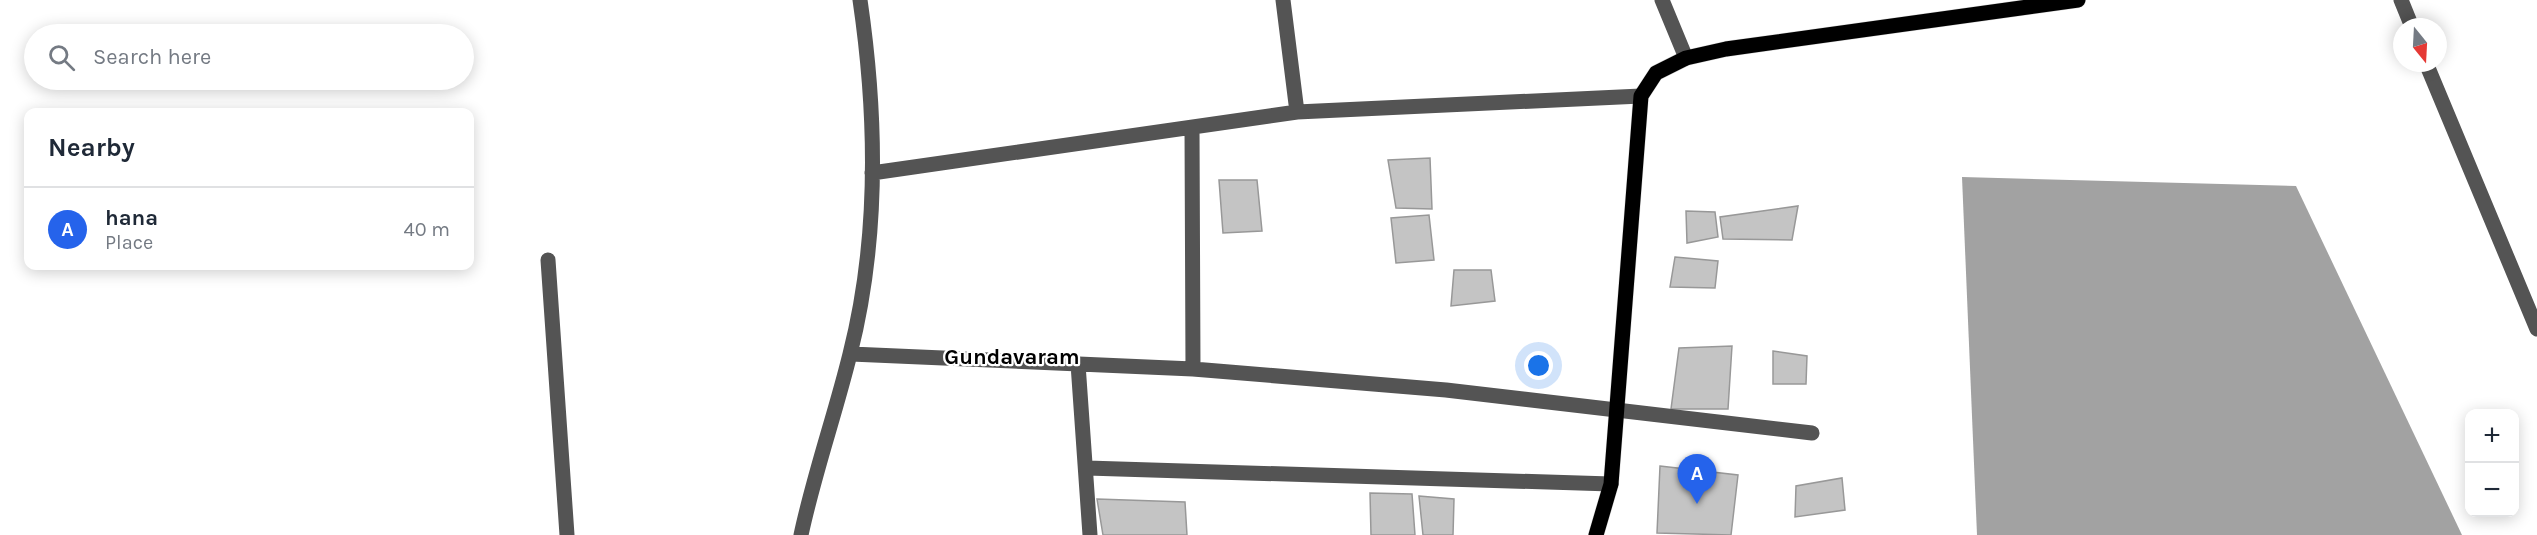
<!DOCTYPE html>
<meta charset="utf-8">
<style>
body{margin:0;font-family:Karla,sans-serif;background:#f2f2f3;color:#1f2937}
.controls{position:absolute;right:18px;bottom:18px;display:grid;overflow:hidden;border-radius:12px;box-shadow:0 3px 15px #0003}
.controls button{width:54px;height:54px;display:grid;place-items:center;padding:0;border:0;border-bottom:2px solid #e0e1e3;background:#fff;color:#1f2937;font:30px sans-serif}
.compass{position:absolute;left:2393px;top:18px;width:54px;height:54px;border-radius:50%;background:#fff;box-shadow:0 3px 15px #0003;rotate:162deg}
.you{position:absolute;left:1539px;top:366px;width:21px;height:21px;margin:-15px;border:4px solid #fff;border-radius:50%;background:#1a73e8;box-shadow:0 0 0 9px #1a73e833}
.badge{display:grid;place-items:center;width:39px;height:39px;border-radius:50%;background:#2563eb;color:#fff;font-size:20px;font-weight:700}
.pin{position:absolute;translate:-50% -50px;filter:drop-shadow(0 2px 3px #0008)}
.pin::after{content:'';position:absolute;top:32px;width:21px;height:18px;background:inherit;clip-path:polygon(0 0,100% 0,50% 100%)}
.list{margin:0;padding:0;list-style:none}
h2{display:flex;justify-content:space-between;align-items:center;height:78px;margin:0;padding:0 24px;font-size:26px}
h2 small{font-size:20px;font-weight:400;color:#747a83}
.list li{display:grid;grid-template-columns:39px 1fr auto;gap:18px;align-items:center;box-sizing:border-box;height:84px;padding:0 24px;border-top:2px solid #e0e1e3}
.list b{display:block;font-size:22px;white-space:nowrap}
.list p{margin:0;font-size:20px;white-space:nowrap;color:#747a83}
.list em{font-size:20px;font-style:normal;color:#747a83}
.icon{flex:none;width:33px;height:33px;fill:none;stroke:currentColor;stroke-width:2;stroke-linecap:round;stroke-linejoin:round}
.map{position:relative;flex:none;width:2537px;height:535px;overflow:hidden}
.search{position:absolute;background:#fff;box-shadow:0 3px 15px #0003;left:24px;top:24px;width:450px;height:66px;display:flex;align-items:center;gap:15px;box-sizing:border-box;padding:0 21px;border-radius:33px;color:#747a83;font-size:22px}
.panel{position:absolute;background:#fff;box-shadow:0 3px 15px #0003;left:24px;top:108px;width:450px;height:162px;border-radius:12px}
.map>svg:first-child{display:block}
</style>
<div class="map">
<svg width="2537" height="535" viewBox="0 0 2537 535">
<rect width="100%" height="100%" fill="#fff"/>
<path fill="#a2a2a2" d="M1962,177L2296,186L2462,535H1977Z"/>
<path fill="#c4c4c4" stroke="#989898" stroke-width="1.5" d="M1430,158L1432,209L1396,208L1388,160Z
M1219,180H1257L1262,231L1223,233Z
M1798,206L1792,240L1723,239L1720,217Z
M1686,211L1715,212L1718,237L1687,243Z
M1429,215L1434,260L1396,263L1391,218Z
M1675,257L1718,261L1715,288L1670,287Z
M1454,270H1491L1495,301L1451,306Z
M1732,346L1728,409H1671L1679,348Z
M1773,351L1807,356L1806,384H1773Z
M1660,466L1738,475L1731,535L1657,533Z
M1842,478L1845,510L1795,517L1796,486Z
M1370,493L1412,494L1415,535H1371Z
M1419,496L1454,499L1453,535H1423Z
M1097,499L1185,502L1187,535H1103Z"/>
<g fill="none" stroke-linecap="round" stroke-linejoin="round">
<g stroke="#dbdbdb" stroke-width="16">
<path id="major" d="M1596,535L1611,484L1641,96L1656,73L1686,58L1726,49L2078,0"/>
</g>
<path stroke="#545454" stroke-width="15" d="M1283,0L1297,112
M1662,0L1686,58
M2401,0L2412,27
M2426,63L2537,329
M1192,127L1193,369
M872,173L1297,112L1641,96
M548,260L567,535
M851,354L1193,369L1446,390L1812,433
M1078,364L1090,535
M1087,468L1611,484
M801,535C814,474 835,415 850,354C879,240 877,116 860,0"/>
<use href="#major" stroke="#000" stroke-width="15"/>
</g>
<g text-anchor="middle" stroke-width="4.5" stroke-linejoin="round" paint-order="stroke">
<g font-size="22" font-weight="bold" fill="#000" stroke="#fff">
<text x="1012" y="364">Gundavaram</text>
</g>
</g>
</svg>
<div class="controls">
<button>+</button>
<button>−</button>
</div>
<svg class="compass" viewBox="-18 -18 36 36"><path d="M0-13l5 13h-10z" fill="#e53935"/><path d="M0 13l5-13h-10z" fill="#747a83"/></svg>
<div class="you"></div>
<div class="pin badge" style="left:1697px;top:504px">A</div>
<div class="search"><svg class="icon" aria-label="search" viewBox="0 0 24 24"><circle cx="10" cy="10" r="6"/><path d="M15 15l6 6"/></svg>Search here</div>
<section class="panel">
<h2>Nearby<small></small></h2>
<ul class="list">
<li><span class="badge">A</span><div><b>hana</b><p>Place</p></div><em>40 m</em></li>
</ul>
</section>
</div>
